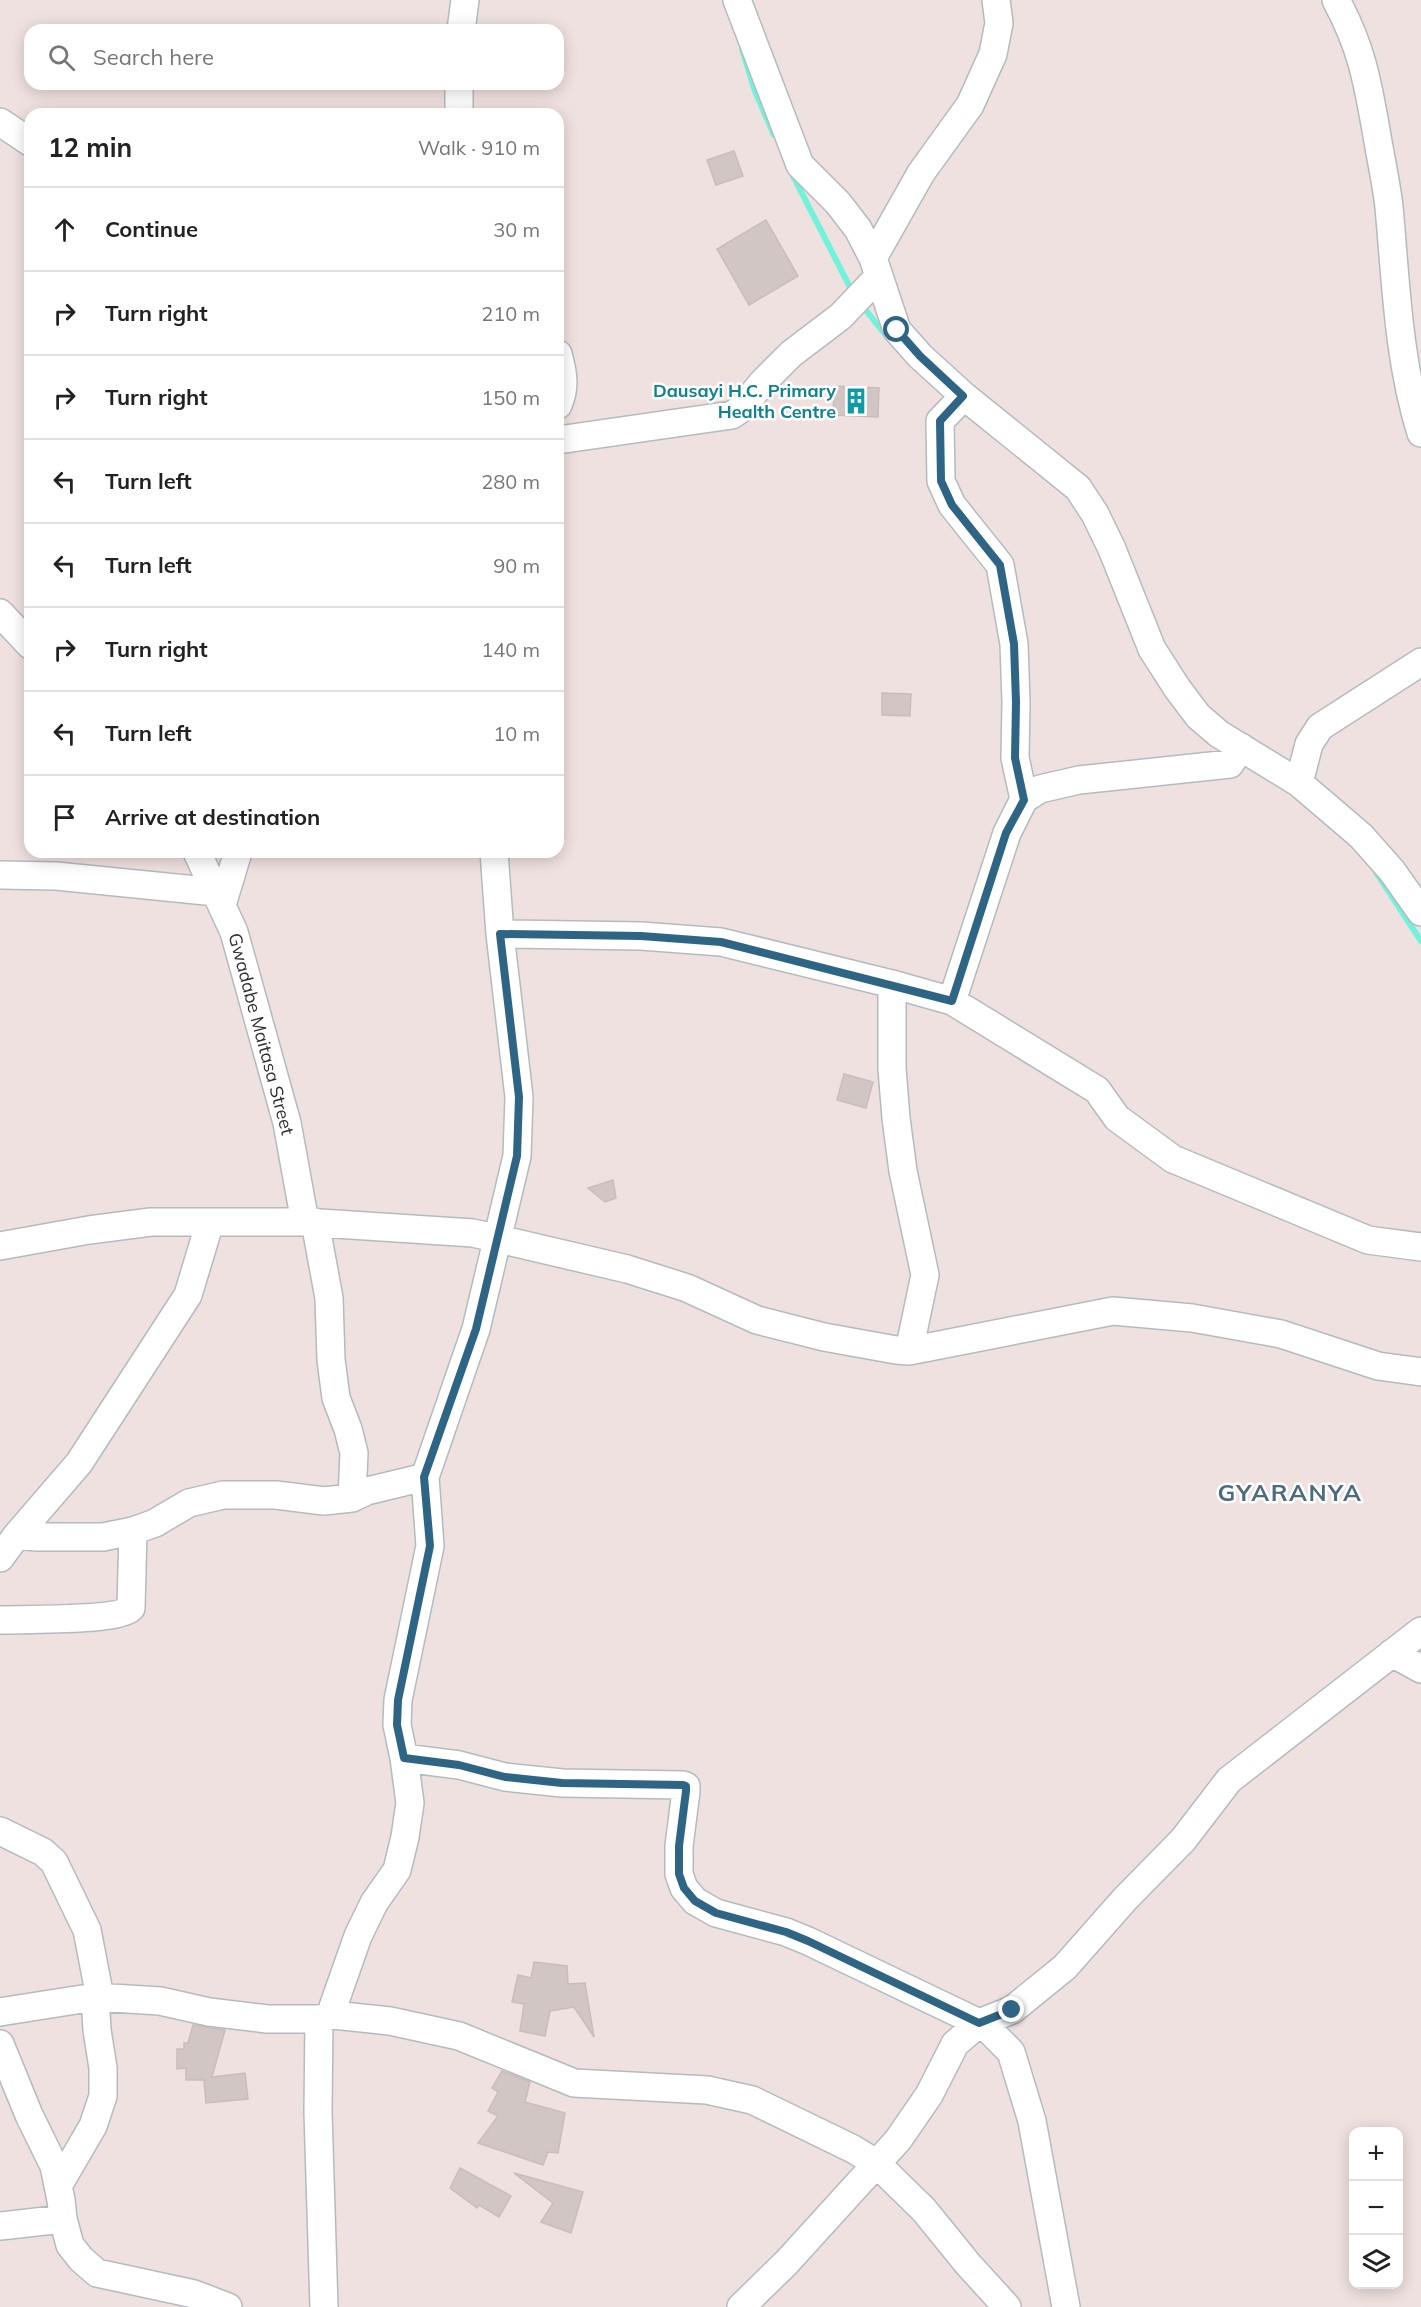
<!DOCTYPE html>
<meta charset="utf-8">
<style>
body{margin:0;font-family:Mulish,sans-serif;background:#f6f6f6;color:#222}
.controls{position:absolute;right:18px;bottom:18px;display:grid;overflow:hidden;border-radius:12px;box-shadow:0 3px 15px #0003}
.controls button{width:54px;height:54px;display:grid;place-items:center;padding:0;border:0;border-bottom:2px solid #e0e0e0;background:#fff;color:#222;font:30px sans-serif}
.stop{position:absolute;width:18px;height:18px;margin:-14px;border:4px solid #2e6585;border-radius:50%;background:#fff}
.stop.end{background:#2e6585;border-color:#fff;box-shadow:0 2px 6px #0008}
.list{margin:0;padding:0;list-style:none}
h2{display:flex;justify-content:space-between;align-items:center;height:78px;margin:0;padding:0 24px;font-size:26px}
h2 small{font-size:20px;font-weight:400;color:#767676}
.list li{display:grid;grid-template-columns:39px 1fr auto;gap:18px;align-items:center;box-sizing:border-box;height:84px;padding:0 24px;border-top:2px solid #e0e0e0}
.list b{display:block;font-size:22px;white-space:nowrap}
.list em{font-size:20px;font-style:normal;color:#767676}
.icon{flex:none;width:33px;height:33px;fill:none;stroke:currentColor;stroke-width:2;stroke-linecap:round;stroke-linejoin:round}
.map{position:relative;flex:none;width:1421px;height:2307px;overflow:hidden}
.search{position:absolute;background:#fff;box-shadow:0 3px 15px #0003;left:24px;top:24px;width:540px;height:66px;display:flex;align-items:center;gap:15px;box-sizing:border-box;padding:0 21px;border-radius:18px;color:#767676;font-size:22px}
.panel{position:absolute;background:#fff;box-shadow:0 3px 15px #0003;left:24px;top:108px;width:540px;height:750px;border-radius:18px}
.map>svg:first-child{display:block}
</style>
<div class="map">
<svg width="1421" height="2307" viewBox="0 0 1421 2307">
<rect width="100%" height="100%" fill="#efe1df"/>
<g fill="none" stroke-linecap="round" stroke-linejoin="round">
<path stroke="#71f2db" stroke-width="6" d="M742,49L755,91L774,135
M791,172L853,293
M861,304L888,338
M1376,872L1421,941"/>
</g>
<path fill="#d1c6c4" stroke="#cbbcb9" stroke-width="1.5" d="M734,151L743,176L716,185L707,160Z
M766,220L798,276L749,305L717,249Z
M834,386L879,388L878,417L833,415Z
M882,693L911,694L910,716L882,715Z
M844,1074L873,1082L866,1108L837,1100Z
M613,1180L616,1198L605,1202L588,1188Z
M534,1962L567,1966L568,1984L585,1983L594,2037L574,2007L550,2011L545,2036L520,2031L524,2004L512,2002L518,1975L531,1978Z
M193,2025L225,2030L212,2077L245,2073L248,2099L206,2103L204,2080H186V2068L177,2069V2049H184V2043H188Z
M502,2071L530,2082L525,2102L565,2113L558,2153L548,2152L543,2165L478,2143L498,2116L488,2111L498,2092L492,2088Z
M460,2168L511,2196L499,2217L479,2205L477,2208L450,2188Z
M514,2173L583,2192L571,2233L541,2222L553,2203Z"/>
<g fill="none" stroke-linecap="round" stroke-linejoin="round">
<g stroke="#b3bbc1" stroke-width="30">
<path id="minor" d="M737,0L800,165L838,203L858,229L873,258L897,330L920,356L964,396L1078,488L1095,514L1112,549L1152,649L1177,688L1198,716L1219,734L1299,783L1361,836L1392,871L1421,912
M1336,0C1361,46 1367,79 1376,130C1380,155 1386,181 1389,207C1396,283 1398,359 1421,433
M461,30L465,0
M459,114V84
M0,122L30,142
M873,258L921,173L970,105L993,54L999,23L996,0
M558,354C563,372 566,387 558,405
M964,396L940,421L941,481L952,505L1000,565L1014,644L1016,702L1015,758L1024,799
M558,440L732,415L742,408L762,383L791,354L841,316L878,277
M0,613L30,645
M1299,783L1309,744L1320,727L1421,662
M197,852L234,932L287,1123L305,1222
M0,875L56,876L216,892
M222,905L238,852
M500,934L641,936L721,942L892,984L952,1001L1097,1090L1117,1118L1173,1159L1368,1240L1421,1247
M892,984V1069L896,1118L903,1171L925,1275L909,1351
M952,1001L1007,833L1024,799L1040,789L1079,780L1230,764L1241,747
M315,1222L329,1298L331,1360L336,1398L348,1429L354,1453L352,1498
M0,1246L89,1230L151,1222H305L473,1233L627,1269L687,1288L757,1320L824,1337L896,1350L909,1351L1113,1311L1192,1318L1281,1334L1378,1366L1421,1372
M17,1535L37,1537H103L133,1531L155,1523L189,1503L223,1495H276L324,1501L352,1498L367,1491L425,1477
M0,1558L17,1535L79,1463L188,1295L210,1222
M0,1620C23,1619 118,1621 131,1608L133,1531
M1392,1653L1421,1669
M404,1758L459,1765L505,1777L562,1783L683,1785L686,1786V1791L679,1846V1874L684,1888L695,1901L716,1913L786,1932L808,1941L979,2023
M0,1831L43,1852L54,1862L87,1930L100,1997
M0,2012L95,1997L160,2001L209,2012L267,2019H319L333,2015L390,2021L459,2036L574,2083L707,2090L752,2100L853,2149L876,2163L924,2210L967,2263L1007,2307
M333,2015V2007L358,1936L374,1903L397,1870L405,1837L410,1803L404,1758L397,1725L398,1700L430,1546L425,1477L476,1329L517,1156L519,1097L500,934L494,852
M319,2019L318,2112L324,2307
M981,2022L1011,2052L1032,2121L1066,2307
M0,2044L29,2115L54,2166L61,2200L63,2219L70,2245L81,2259L97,2273L194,2294L228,2307
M58,2186L93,2126L103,2096V2068L97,2030L95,1997
M0,2226L63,2219
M741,2307L787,2262L898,2140L929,2095L955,2044L979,2023L1012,2010L1065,1967L1125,1899L1183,1840L1229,1780L1421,1631"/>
</g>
<use href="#minor" stroke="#fff" stroke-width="27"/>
</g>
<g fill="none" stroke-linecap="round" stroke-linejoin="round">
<path stroke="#2e6585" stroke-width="8" d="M897,330L920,356L963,396L940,421L941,481L952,505L1000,565L1014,644L1016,702L1015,758L1024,800L1006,833L952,1001L721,942L641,936L500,934L519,1097L517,1156L476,1329L424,1477L430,1546L398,1700L397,1725L404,1758L459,1765L505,1777L562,1783L683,1785L686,1786V1791L679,1846V1874L684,1888L695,1901L716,1913L786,1932L808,1941L979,2023L1012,2010"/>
</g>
<defs>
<g id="building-bare" transform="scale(2.07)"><path d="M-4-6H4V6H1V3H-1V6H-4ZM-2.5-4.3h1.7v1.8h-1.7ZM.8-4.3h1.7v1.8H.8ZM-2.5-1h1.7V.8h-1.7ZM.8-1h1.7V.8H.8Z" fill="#0f9aa8" stroke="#fff" stroke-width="2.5" paint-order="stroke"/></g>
</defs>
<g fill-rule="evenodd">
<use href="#building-bare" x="856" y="401"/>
</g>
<g text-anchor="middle" stroke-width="5" stroke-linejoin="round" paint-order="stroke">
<g font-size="18" font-weight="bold" fill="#0d838f" stroke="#fff" text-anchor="end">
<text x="836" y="397">Dausayi H.C. Primary<tspan x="836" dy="21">Health Centre</tspan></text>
</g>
<g font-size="18" fill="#2d2d2d" stroke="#fff">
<text transform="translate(261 1034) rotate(75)" y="6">Gwadabe Maitasa Street</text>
</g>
<g font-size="24" font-weight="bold" letter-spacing="1.5" fill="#4b6c80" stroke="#fff">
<text x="1290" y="1501">GYARANYA</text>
</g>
</g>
</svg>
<div class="controls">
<button>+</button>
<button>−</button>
<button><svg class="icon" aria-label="layers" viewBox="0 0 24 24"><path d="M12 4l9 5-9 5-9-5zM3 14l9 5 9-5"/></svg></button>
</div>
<div class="stop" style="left:897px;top:330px"></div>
<div class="stop end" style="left:1012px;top:2010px"></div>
<div class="search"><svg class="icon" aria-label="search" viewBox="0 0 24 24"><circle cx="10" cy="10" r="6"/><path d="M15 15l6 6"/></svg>Search here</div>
<section class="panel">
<h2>12 min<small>Walk · 910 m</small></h2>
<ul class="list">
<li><svg class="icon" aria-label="ahead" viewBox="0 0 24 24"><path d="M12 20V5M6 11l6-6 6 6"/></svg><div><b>Continue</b></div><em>30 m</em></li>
<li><svg class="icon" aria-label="right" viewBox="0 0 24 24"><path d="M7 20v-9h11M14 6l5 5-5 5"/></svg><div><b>Turn right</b></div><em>210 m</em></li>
<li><svg class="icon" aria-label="right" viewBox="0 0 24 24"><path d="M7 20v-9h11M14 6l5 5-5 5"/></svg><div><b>Turn right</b></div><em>150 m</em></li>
<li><svg class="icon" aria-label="left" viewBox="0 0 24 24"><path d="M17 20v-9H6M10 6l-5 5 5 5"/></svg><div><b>Turn left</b></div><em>280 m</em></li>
<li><svg class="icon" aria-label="left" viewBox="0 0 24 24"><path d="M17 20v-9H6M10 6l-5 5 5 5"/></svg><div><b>Turn left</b></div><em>90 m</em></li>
<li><svg class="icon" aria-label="right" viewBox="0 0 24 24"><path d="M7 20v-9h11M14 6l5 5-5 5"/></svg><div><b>Turn right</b></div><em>140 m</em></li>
<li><svg class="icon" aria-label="left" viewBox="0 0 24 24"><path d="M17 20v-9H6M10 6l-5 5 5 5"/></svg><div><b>Turn left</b></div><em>10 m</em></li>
<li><svg class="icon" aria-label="arrive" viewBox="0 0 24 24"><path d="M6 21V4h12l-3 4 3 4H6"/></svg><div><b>Arrive at destination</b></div></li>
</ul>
</section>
</div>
